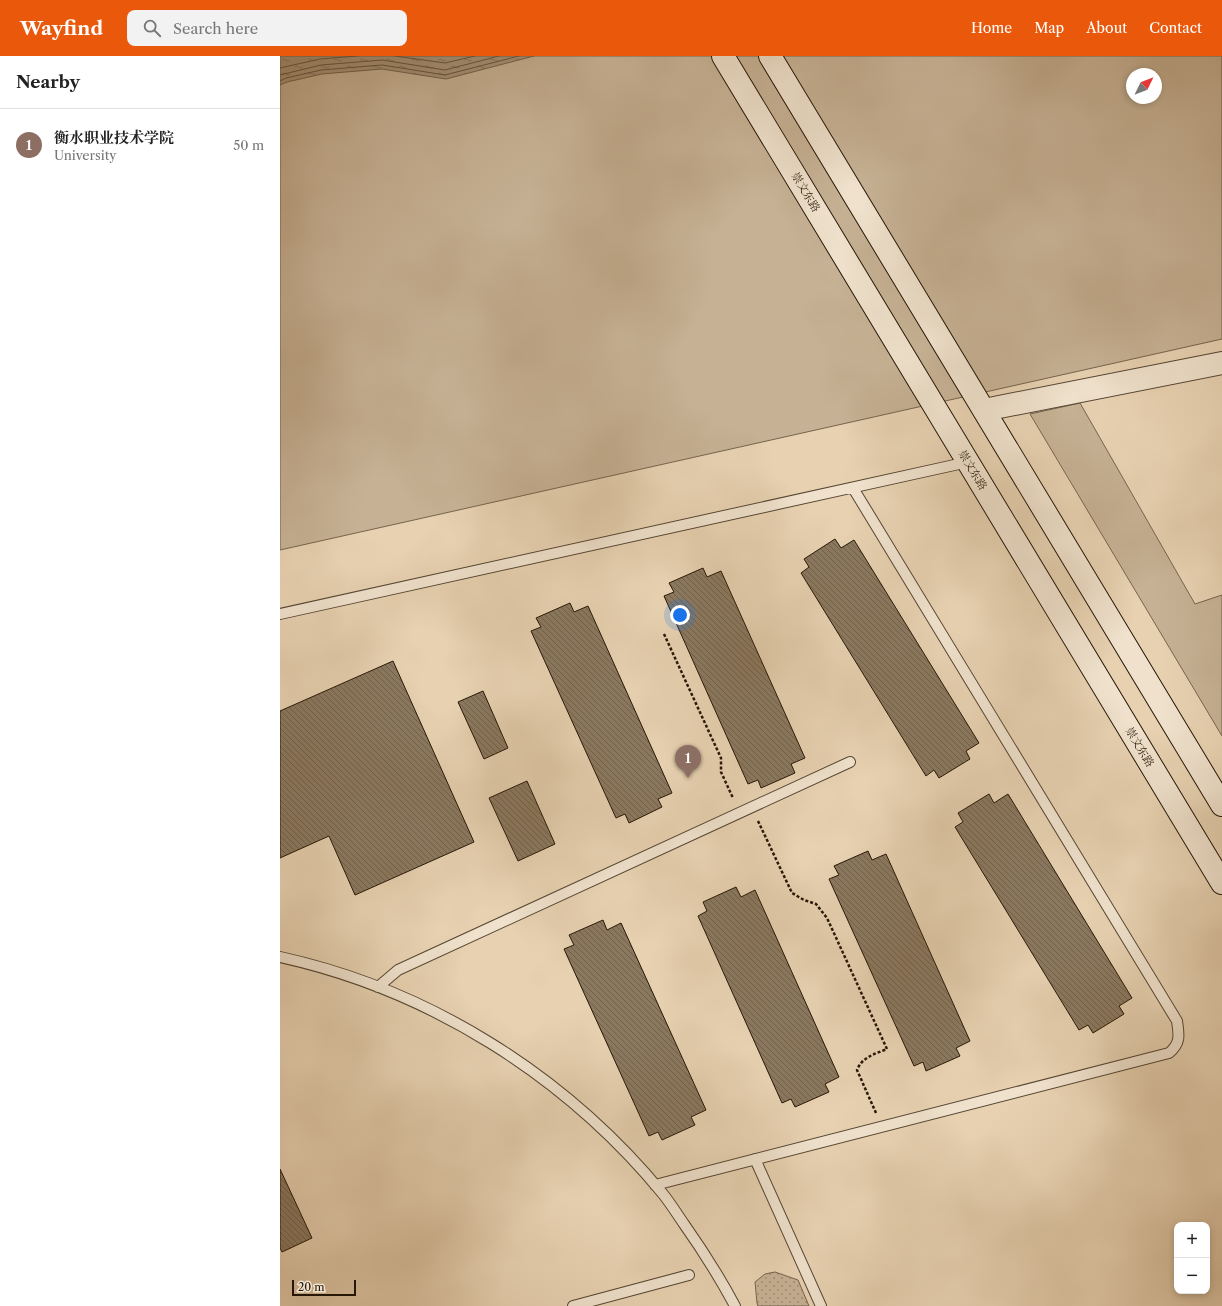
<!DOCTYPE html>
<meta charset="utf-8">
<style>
body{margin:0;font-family:"Libre Caslon Text","Noto Serif SC",serif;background:#f2f2f2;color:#222}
.controls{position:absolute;right:12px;bottom:12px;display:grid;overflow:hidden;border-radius:8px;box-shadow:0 2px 6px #0003}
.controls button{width:36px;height:36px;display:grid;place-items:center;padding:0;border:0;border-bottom:1px solid #e0e0e0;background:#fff;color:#222;font:20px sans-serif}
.compass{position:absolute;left:846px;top:12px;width:36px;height:36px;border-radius:50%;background:#fff;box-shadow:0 2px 6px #0003;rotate:47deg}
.scale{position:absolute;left:12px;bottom:10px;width:64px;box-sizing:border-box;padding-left:4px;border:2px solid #261707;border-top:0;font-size:11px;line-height:14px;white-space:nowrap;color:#261707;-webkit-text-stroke:3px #efe1cc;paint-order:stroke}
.you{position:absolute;left:400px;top:559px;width:14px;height:14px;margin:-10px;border:3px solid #fff;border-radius:50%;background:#1a73e8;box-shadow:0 0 0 6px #1a73e833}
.badge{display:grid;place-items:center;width:26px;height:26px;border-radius:50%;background:#ea580c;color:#fff;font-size:13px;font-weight:700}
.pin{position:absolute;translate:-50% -33px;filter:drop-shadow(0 1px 2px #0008)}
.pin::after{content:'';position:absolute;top:21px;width:14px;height:12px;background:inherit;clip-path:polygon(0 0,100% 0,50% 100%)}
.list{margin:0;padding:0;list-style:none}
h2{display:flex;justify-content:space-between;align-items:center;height:52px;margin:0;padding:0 16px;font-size:17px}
h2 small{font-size:13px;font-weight:400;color:#767676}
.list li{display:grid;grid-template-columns:26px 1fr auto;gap:12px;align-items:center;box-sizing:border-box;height:72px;padding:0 16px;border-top:1px solid #e0e0e0}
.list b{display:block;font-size:15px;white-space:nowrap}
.list p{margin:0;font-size:13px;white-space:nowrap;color:#767676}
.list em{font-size:13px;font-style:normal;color:#767676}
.icon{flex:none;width:22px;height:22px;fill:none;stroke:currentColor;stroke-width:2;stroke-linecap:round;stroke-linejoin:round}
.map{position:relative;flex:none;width:942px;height:1250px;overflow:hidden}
header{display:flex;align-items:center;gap:24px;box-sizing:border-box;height:56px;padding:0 20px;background:#ea580c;color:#fff}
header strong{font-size:19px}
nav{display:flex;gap:22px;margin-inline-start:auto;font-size:14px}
.search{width:280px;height:36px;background:#f2f2f2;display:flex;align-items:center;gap:10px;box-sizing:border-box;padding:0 14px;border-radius:8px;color:#767676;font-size:15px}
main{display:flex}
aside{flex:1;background:#fff}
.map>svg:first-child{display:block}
</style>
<header>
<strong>Wayfind</strong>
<div class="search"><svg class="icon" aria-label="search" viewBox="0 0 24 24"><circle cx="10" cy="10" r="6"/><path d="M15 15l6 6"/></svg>Search here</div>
<nav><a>Home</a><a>Map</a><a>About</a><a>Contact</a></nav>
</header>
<main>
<aside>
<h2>Nearby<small></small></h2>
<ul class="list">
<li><span class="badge" style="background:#8d6e63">1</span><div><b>衡水职业技术学院</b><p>University</p></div><em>50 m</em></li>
</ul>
</aside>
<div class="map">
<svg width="942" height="1250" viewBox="0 0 942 1250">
<defs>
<pattern id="grass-dots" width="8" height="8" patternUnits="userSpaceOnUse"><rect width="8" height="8" fill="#c6b194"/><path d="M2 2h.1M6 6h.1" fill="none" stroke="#a18f77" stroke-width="1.8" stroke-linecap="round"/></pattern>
<pattern id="water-ripples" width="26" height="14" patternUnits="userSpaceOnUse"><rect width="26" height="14" fill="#a59277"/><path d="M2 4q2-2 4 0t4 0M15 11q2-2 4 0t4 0" fill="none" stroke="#867660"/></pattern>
<pattern id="building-back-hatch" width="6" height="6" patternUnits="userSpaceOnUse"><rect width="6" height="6" fill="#8a785f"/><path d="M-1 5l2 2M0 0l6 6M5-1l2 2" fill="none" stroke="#71614c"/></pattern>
</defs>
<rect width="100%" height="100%" fill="#e7d1b1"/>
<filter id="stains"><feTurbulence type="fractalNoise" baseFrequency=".005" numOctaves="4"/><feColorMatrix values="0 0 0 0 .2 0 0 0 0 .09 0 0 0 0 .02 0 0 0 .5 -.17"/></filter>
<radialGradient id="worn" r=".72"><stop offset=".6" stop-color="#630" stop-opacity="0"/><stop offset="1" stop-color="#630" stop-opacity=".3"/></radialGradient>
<path fill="url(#grass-dots)" stroke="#76644e" d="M495,1216L518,1224L529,1250H478L477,1247L475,1226L485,1218Z"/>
<path fill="#c6b194" stroke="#76644e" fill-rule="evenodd" d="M0,0H942V283L0,494ZM852,18H876V42H852Z
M800,347L915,548L942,539V680L750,358Z"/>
<path fill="url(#water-ripples)" stroke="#72614a" d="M0,0H254L166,23L102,13L42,18L7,26L0,29Z"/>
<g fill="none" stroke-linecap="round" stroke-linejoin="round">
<path stroke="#66543f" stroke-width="1" d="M115,0L165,7L195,0
M0,12L40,3L78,0
M0,19L41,9L102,4L165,14L219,0
M0,25L6,22L41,14L102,9L165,19L239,0"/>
</g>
<path fill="url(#building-back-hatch)" stroke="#261707" d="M555,483L561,492L574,484L699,687L686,695L690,703L659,722L654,714L646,720L521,517L529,511L524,503Z
M423,512L427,521L441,515L525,702L511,708L515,717L481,732L478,724L468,728L384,540L394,536L389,527Z
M290,547L294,556L308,550L392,737L378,743L382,751L349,767L345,758L336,762L251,575L261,571L256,562Z
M113,605L194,786L75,839L49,780L0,802V655Z
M203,635L228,692L204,703L178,646Z
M247,725L275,788L238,805L209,742Z
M709,738L714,747L728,738L852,942L839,950L844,958L813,977L808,969L799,974L675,771L683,766L678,757Z
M588,795L592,804L606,798L690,985L676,992L680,1000L646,1015L643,1006L634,1010L549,823L559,819L554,810Z
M456,831L461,841L475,834L559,1021L545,1028L549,1036L515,1051L511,1043L502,1047L418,860L427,855L423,846Z
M323,864L327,874L341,867L426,1054L411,1061L415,1069L382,1084L378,1076L369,1080L284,893L294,889L289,879Z
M0,1113L32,1182L2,1196L0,1192Z"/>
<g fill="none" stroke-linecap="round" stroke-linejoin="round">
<g stroke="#564632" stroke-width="12">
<path id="service" d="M0,558L688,406
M0,901C150,934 286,1020 383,1138C391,1148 397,1158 404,1168C423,1195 440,1222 455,1250
M98,931L118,914L570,706
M475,1103L541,1250
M375,1129L889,997C901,987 899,979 897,965L573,432
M293,1250L409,1219"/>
</g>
<g stroke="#564632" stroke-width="24">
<path id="tertiary" d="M704,354L942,307"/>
</g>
<g stroke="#261707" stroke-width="24">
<path id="secondary" d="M443,0L942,827
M490,0L942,749"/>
</g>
<path stroke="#261707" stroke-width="2.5" stroke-dasharray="3 2" stroke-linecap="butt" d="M384,578L441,702V716L453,742
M478,765L512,837L524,844L536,848L547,862L607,993C595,998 582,1001 577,1014L596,1057"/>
<use href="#service" stroke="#efe1cc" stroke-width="10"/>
<use href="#tertiary" stroke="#efe1cc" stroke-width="22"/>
<use href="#secondary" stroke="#efe1cc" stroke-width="22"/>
</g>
<g text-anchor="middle" stroke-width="3" stroke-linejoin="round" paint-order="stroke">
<g font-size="11" fill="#261707" stroke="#efe1cc">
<text transform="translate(526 136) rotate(59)" y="4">崇文东路</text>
<text transform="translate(693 414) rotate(59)" y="4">崇文东路</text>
<text transform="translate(860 691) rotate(59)" y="4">崇文东路</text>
</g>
</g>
<rect width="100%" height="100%" filter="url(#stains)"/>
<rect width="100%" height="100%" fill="url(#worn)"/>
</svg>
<div class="controls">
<button>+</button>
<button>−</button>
</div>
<svg class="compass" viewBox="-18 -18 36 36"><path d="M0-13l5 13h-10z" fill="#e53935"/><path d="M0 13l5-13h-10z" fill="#767676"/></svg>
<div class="scale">20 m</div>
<div class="you"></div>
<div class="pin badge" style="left:408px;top:722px;background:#8d6e63">1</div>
</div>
</main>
